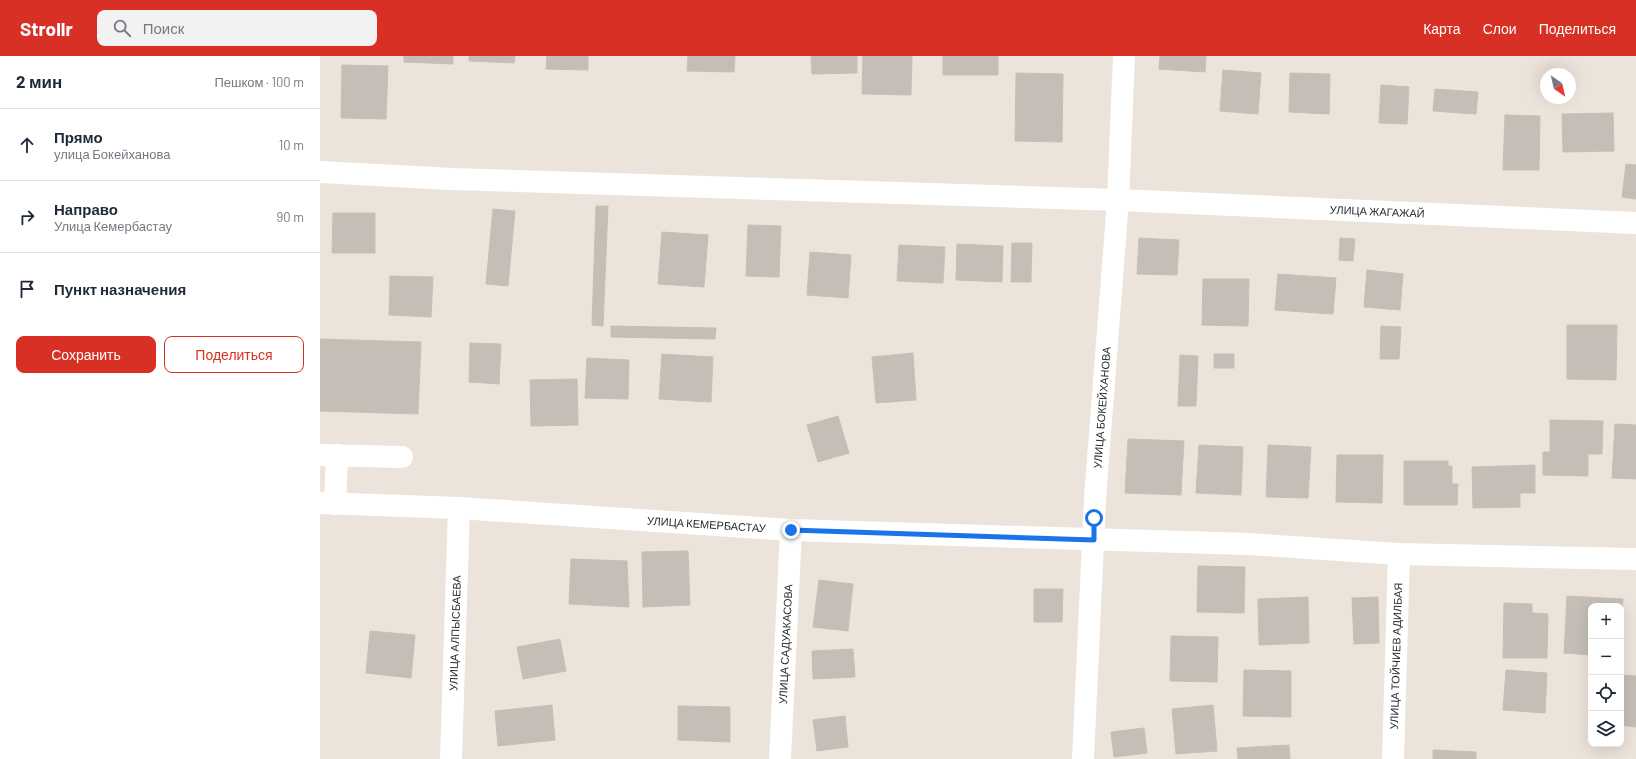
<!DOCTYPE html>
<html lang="ru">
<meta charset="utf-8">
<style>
body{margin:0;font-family:Barlow,sans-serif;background:#f2f2f3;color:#1f2937}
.controls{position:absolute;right:12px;bottom:12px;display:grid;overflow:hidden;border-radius:8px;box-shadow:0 4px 16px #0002}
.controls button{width:36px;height:36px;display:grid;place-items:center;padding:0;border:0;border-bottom:1px solid #e0e1e3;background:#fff;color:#1f2937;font:20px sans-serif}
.compass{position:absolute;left:1220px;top:12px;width:36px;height:36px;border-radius:50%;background:#fff;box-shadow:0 4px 16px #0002;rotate:146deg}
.stop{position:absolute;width:12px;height:12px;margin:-9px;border:3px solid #1a73e8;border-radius:50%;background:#fff}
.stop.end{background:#1a73e8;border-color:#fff;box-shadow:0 1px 4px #0008}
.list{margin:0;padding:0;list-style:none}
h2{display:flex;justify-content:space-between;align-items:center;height:52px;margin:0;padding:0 16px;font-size:17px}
h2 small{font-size:13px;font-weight:400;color:#747a83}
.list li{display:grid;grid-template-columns:26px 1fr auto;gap:12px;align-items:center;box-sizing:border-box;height:72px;padding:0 16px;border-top:1px solid #e0e1e3}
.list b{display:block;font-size:15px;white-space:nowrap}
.list p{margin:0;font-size:13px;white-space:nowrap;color:#747a83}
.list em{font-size:13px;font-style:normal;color:#747a83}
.actions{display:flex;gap:8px;padding:12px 16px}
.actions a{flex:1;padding:9px 0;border:1px solid #d93025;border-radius:8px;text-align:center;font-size:14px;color:#d93025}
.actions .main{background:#d93025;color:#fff}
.icon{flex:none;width:22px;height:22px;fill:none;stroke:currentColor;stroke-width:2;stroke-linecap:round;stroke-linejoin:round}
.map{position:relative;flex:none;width:1316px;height:703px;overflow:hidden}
header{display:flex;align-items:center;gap:24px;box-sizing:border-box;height:56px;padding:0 20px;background:#d93025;color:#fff}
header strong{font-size:19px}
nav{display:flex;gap:22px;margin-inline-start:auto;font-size:14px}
.search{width:280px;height:36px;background:#f2f2f3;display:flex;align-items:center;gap:10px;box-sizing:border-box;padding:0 14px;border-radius:8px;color:#747a83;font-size:15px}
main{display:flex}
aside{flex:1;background:#fff}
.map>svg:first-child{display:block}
</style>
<header>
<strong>Strollr</strong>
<div class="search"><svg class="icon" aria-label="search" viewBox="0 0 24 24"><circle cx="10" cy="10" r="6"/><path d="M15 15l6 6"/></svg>Поиск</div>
<nav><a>Карта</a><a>Слои</a><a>Поделиться</a></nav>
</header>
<main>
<aside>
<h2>2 мин<small>Пешком · 100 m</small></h2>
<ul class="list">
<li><svg class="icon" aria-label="ahead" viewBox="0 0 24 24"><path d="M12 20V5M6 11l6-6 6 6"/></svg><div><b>Прямо</b><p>улица Бокейханова</p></div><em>10 m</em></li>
<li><svg class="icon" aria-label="right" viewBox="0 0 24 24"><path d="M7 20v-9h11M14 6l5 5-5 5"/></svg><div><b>Направо</b><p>Улица Кемербастау</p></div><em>90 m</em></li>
<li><svg class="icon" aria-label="arrive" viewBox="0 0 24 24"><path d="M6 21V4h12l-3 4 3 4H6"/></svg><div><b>Пункт назначения</b></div></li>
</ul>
<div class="actions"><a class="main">Сохранить</a><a>Поделиться</a></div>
</aside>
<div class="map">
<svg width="1316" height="703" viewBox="0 0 1316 703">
<rect width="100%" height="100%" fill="#ece3db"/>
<path fill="#c4beb6" stroke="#c8bfb4" d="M84,0H133V8L84,6Z
M149,0H195L194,7L149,5Z
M227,0H268V14L226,13Z
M368,0H415L414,16L367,15Z
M491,0H537V17L492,18Z
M543,0H592L591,39L542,38Z
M623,0H678V19H623Z
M840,0H886L885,16L839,13Z
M22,9L68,10L66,63L21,62Z
M903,14L941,17L938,58L900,55Z
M696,17L743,18L742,86L695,85Z
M970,17L1010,18L1009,58L969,56Z
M1061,29L1089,31L1087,68L1059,67Z
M1115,33L1158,36L1156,58L1113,55Z
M1293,57L1294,95L1243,96L1242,58Z
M1185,59L1220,60L1219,114H1183Z
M1306,108L1316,109V143L1302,141Z
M276,150H288L283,270L272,269Z
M173,153L195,155L188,230L166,228Z
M13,157H55V197H12Z
M428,169L461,170L459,221L426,220Z
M342,176L388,179L384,231L338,228Z
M819,182L859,184L857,219L817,218Z
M1020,182L1035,183L1033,205L1019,204Z
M692,187H712L711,226H691Z
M637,188L683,190L682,226L636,224Z
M579,189L625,191L623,227L577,225Z
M490,196L531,199L528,242L487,239Z
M1047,214L1083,218L1080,254L1044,251Z
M958,218L1016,222L1013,258L955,254Z
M70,220L113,221L111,261L69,259Z
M883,223H929L928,270L882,269Z
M1247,269H1297L1296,324L1247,323Z
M291,270L396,272L395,283L291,281Z
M1061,270L1081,271L1079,303H1060Z
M0,283L101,286L98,358L0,355Z
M150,287L181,288L179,328L149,326Z
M593,297L596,344L556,347L552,301Z
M342,298L393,301L391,346L339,343Z
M894,298H914V312H894Z
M860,299L878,300L876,350H858Z
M267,302L309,304L308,343L265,342Z
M257,323L258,369L211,370L210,324Z
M518,360L529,397L498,406L487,369Z
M1230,364L1283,365L1282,398H1268V420L1223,419V396H1230Z
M1295,368L1316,369V423L1292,422Z
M808,383L864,385L861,439L805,437Z
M879,389L923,391L921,439L876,437Z
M948,389L991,391L988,442L946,441Z
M1017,399H1063L1062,447L1016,446Z
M1084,405H1128V410H1132V428H1138L1137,449H1084Z
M1215,409V437H1200V451L1153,452L1152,411Z
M368,495L370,549L323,551L322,496Z
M251,503L307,505L309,551L249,548Z
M878,510L925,511L924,557L877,556Z
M499,524L533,528L528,575L493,571Z
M714,533H743L742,566H714Z
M1247,540L1303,543L1301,568V550H1271V599L1244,597Z
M988,541L989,587L939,589L938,543Z
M1058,541L1059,587L1034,588L1032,542Z
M1184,547L1212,548V557L1228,558L1227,602H1183Z
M50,575L95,579L91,622L46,617Z
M851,580L898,581L897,626L850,625Z
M240,583L246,615L203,623L197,591Z
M533,593L535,621L493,623L492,595Z
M924,614L971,615V661L923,660Z
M1186,614L1227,617L1225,657L1183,654Z
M1301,619L1316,620V671L1301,669Z
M232,649L235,684L178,690L175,655Z
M893,649L897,695L856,698L852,653Z
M358,650L410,651V686L358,684Z
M525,660L528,691L497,695L493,664Z
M824,672L827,697L794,701L791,676Z
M969,689L970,703H918L917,692Z
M1113,694L1156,696V703H1113Z"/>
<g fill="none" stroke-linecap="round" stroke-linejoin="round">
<g stroke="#fff" stroke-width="22">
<path id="s1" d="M0,116L131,123L798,144L1316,167"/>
<path d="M0,399L82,401"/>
<path id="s2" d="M0,447L139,452L471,474L929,488L1079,498L1316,503"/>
<path d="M15,448L17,399"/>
<path id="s3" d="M131,703L139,452"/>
<path id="s4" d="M460,703L471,474"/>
<path id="s5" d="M763,703L775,442L798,144L804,0"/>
<path id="s6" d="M1073,703L1079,498"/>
</g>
</g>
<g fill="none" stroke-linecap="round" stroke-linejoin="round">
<path stroke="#1a73e8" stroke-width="5" d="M471,474L774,484V462"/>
</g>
<g text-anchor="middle" stroke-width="4" stroke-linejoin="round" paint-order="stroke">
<g font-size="11" fill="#2a2a2a" stroke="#fff">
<text dy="4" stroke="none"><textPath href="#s1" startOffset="1058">УЛИЦА ЖАГАЖАЙ</textPath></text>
<text dy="4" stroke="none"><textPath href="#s5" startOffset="352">УЛИЦА БОКЕЙХАНОВА</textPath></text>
<text dy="4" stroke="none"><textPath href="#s2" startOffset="387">УЛИЦА КЕМЕРБАСТАУ</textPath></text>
<text dy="4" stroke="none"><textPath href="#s3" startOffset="126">УЛИЦА АЛПЫСБАЕВА</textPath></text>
<text dy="4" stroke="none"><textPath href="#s4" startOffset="115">УЛИЦА САДУАКАСОВА</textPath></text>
<text dy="4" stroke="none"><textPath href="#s6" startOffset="103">УЛИЦА ТОЙЧИЕВ АДИЛБАЯ</textPath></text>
</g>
</g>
</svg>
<div class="controls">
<button>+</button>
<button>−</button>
<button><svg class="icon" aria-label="locate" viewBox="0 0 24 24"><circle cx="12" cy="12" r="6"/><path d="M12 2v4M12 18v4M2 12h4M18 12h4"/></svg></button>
<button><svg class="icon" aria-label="layers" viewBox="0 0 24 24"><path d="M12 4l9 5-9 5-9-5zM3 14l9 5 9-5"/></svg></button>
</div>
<svg class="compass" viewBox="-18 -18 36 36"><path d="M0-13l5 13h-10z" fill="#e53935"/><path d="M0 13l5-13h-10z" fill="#747a83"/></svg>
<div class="stop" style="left:774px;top:462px"></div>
<div class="stop end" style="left:471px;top:474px"></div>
</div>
</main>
